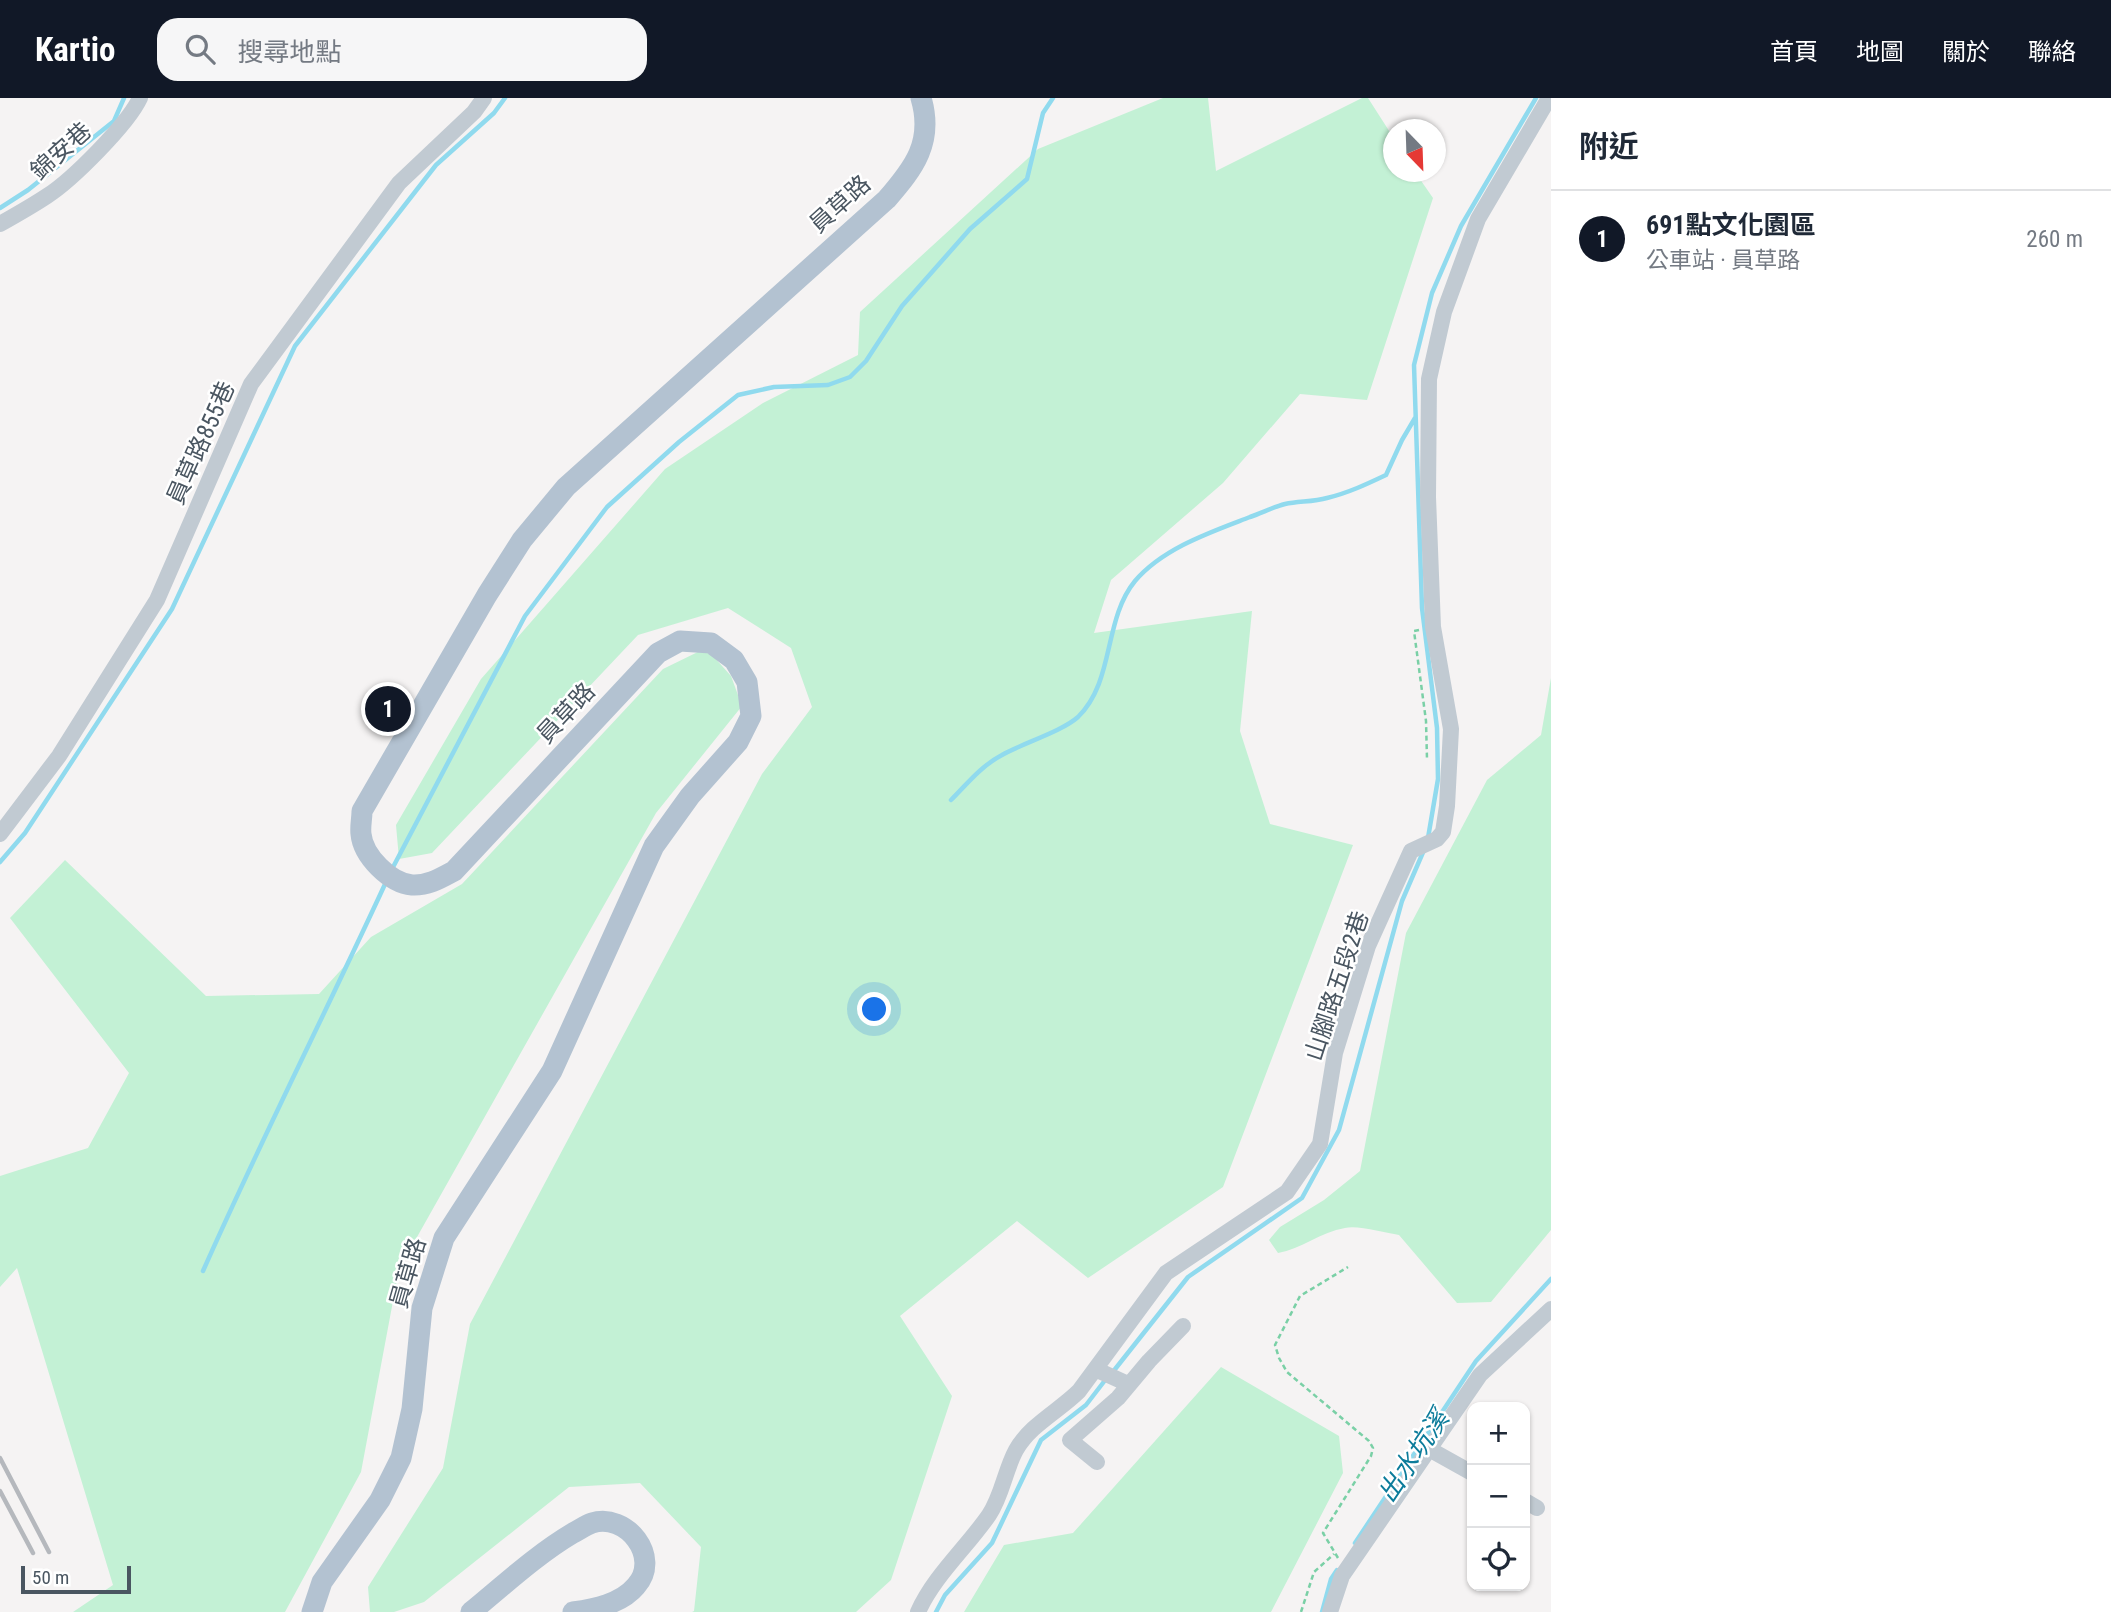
<!DOCTYPE html>
<html lang="zh-TW">
<meta charset="utf-8">
<style>
body{margin:0;font-family:"Roboto Condensed","Noto Sans TC",sans-serif;background:#f6f6f7;color:#1f2937}
.controls{position:absolute;right:21px;bottom:21px;display:grid;overflow:hidden;border-radius:14px;box-shadow:0 2px 5px #0004}
.controls button{width:63px;height:63px;display:grid;place-items:center;padding:0;border:0;border-bottom:2px solid #e0e1e3;background:#fff;color:#1f2937;font:35px sans-serif}
.compass{position:absolute;left:1383px;top:21px;width:63px;height:63px;border-radius:50%;background:#fff;box-shadow:0 2px 5px #0004;rotate:157deg}
.scale{position:absolute;left:21px;bottom:18px;width:110px;box-sizing:border-box;padding-left:7px;border:4px solid #4a5661;border-top:0;font-size:19px;line-height:24px;white-space:nowrap;color:#4a5661;-webkit-text-stroke:5px #fff;paint-order:stroke}
.you{position:absolute;left:875px;top:912px;width:24px;height:24px;margin:-18px;border:5px solid #fff;border-radius:50%;background:#1a73e8;box-shadow:0 0 0 10px #1a73e833}
.badge{display:grid;place-items:center;width:46px;height:46px;border-radius:50%;background:#111827;color:#fff;font-size:23px;font-weight:700}
.pin{position:absolute;translate:-50% -50%;border:4px solid #fff;box-shadow:0 2px 7px #0006}
.list{margin:0;padding:0;list-style:none}
h2{display:flex;justify-content:space-between;align-items:center;height:91px;margin:0;padding:0 28px;font-size:30px}
h2 small{font-size:23px;font-weight:400;color:#747a83}
.list li{display:grid;grid-template-columns:46px 1fr auto;gap:21px;align-items:center;box-sizing:border-box;height:98px;padding:0 28px;border-top:2px solid #e0e1e3}
.list b{display:block;font-size:26px;white-space:nowrap}
.list p{margin:0;font-size:23px;white-space:nowrap;color:#747a83}
.list em{font-size:23px;font-style:normal;color:#747a83}
.icon{flex:none;width:38px;height:38px;fill:none;stroke:currentColor;stroke-width:2;stroke-linecap:round;stroke-linejoin:round}
.map{position:relative;flex:none;width:1551px;height:1514px;overflow:hidden}
header{display:flex;align-items:center;gap:42px;box-sizing:border-box;height:98px;padding:0 35px;background:#111827;color:#fff}
header strong{font-size:33px}
nav{display:flex;gap:38px;margin-inline-start:auto;font-size:24px}
.search{width:490px;height:63px;background:#f6f6f7;display:flex;align-items:center;gap:18px;box-sizing:border-box;padding:0 24px;border-radius:21px;color:#747a83;font-size:26px}
main{display:flex}
aside{flex:1;background:#fff}
.map>svg:first-child{display:block}
</style>
<header>
<strong>Kartio</strong>
<div class="search"><svg class="icon" aria-label="search" viewBox="0 0 24 24"><circle cx="10" cy="10" r="6"/><path d="M15 15l6 6"/></svg>搜尋地點</div>
<nav><a>首頁</a><a>地圖</a><a>關於</a><a>聯絡</a></nav>
</header>
<main>
<div class="map">
<svg width="1551" height="1514" viewBox="0 0 1551 1514">
<rect width="100%" height="100%" fill="#f5f3f3"/>
<path fill="#c3f1d5" d="M1163,0H1208L1216,73L1362,0H1368L1393,39L1394,74H1415L1433,100L1367,302L1300,296L1223,385L1111,482L1094,535L1252,513L1240,633L1270,726L1353,747L1223,1089L1088,1180L1017,1123L900,1218L952,1298L891,1482L856,1514H692L694,1513L701,1449L640,1385L569,1389L424,1504L394,1514H370L368,1489L443,1370L470,1226L762,676L812,609L791,550L728,510L638,537L432,755L399,761L396,727L481,581L665,371L763,305L858,257L860,214L1038,51Z
M706,550L731,578L742,608L656,715L399,1171L361,1374L285,1514H73L113,1487L17,1170L0,1189V1078L88,1050L129,975L10,820L65,762L206,898L319,896L371,839L462,786L663,571Z
M1551,580V1132L1491,1204L1457,1205L1399,1137C1385,1135 1358,1127 1345,1130C1321,1134 1301,1151 1278,1155L1269,1142L1280,1129L1324,1102L1360,1073L1406,835L1487,682L1541,637Z
M1221,1269L1339,1338L1343,1375L1271,1514H964L1004,1447L1073,1435Z"/>
<g fill="none" stroke-linecap="round" stroke-linejoin="round">
<path stroke="#90daee" stroke-width="4.5" d="M0,110L28,92L114,23L124,0
M951,702C967,686 981,668 1002,657C1023,645 1061,634 1078,619C1115,583 1103,522 1135,483C1163,450 1211,434 1250,419C1262,415 1273,409 1285,406C1299,403 1313,404 1327,400C1348,395 1367,386 1386,377L1402,342L1415,320
M1428,740L1438,681L1437,630L1422,510L1414,267L1432,195L1461,128L1536,0
M0,764L25,735L172,511L295,248L436,67L494,15L505,0
M391,773L525,518L607,409L679,344L738,297L774,289L828,287L850,279L866,263L902,208L970,131L1027,81L1043,15L1053,0
M203,1173C261,1042 326,914 386,784
M1112,1275L1188,1179L1302,1100L1339,1032L1402,803L1424,752
M1355,1445L1476,1263L1551,1181
M936,1514L945,1497L992,1445L1041,1342L1086,1307L1106,1281
M1322,1514L1331,1481L1337,1472"/>
<path stroke="#7ad0a6" stroke-width="2.5" stroke-dasharray="5 3.5" stroke-linecap="butt" d="M1419,532L1414,533L1426,623L1427,661
M1338,1460L1323,1435L1371,1358L1373,1350L1369,1343L1287,1274L1279,1260L1275,1247L1300,1198L1348,1169
M1301,1514L1314,1474L1334,1456"/>
<path stroke="#c1cad2" stroke-width="16" d="M0,126C16,117 32,108 47,98C72,82 128,26 140,0
M0,736L59,658L157,502L251,286L399,85L474,14L484,0
M1095,1271L1128,1286
M1429,1351L1472,1375
M1097,1364L1070,1342L1118,1300L1149,1263L1183,1228
M1525,1403L1537,1410
M918,1514C934,1478 967,1449 989,1417C1002,1398 1005,1372 1016,1352C1030,1327 1059,1313 1079,1293L1166,1175L1287,1094L1320,1046L1335,955L1368,848L1411,753L1437,741L1443,734L1447,708L1451,631L1433,529L1428,399L1429,281L1444,214L1478,121L1549,0
M1330,1514L1342,1478L1480,1277L1551,1211"/>
<path stroke="#b3c2d1" stroke-width="21" d="M312,1514L322,1484L380,1402L401,1360L412,1311L422,1210L444,1140L552,973L654,748L690,698L738,644L751,618L747,584L734,562L711,545L680,543L658,555L454,773C441,780 428,788 412,787C390,785 363,758 361,736C360,728 362,721 362,713L487,497L522,442L566,389L887,101C914,70 934,44 921,0
M471,1514C504,1487 536,1457 573,1435C579,1432 586,1427 592,1425C626,1414 662,1459 636,1488C621,1506 594,1511 573,1514"/>
<path stroke="#b5b8bd" stroke-width="4.5" d="M0,1360L49,1454
M0,1393L33,1455"/>
</g>
<g text-anchor="middle" stroke-width="5" stroke-linejoin="round" paint-order="stroke">
<g font-size="24" fill="#4a5661" stroke="#fff">
<text transform="translate(61 53) rotate(-42)" y="8">錦安巷</text>
<text transform="translate(840 106) rotate(-42)" y="8">員草路</text>
<text transform="translate(201 345) rotate(-66)" y="8">員草路855巷</text>
<text transform="translate(566 615) rotate(-47)" y="8">員草路</text>
<text transform="translate(1337 888) rotate(-72)" y="8">山腳路五段2巷</text>
<text transform="translate(408 1175) rotate(-74)" y="8">員草路</text>
</g>
<g font-size="26" font-style="italic" fill="#0c7c9b" stroke="#fff">
<text transform="translate(1413 1358) rotate(-56)" y="9">出水坑溪</text>
</g>
</g>
</svg>
<div class="controls">
<button>+</button>
<button>−</button>
<button><svg class="icon" aria-label="locate" viewBox="0 0 24 24"><circle cx="12" cy="12" r="6"/><path d="M12 2v4M12 18v4M2 12h4M18 12h4"/></svg></button>
</div>
<svg class="compass" viewBox="-18 -18 36 36"><path d="M0-13l5 13h-10z" fill="#e53935"/><path d="M0 13l5-13h-10z" fill="#747a83"/></svg>
<div class="scale">50 m</div>
<div class="you"></div>
<div class="pin badge" style="left:388px;top:611px">1</div>
</div>
<aside>
<h2>附近<small></small></h2>
<ul class="list">
<li><span class="badge">1</span><div><b>691點文化園區</b><p>公車站 · 員草路</p></div><em>260 m</em></li>
</ul>
</aside>
</main>
